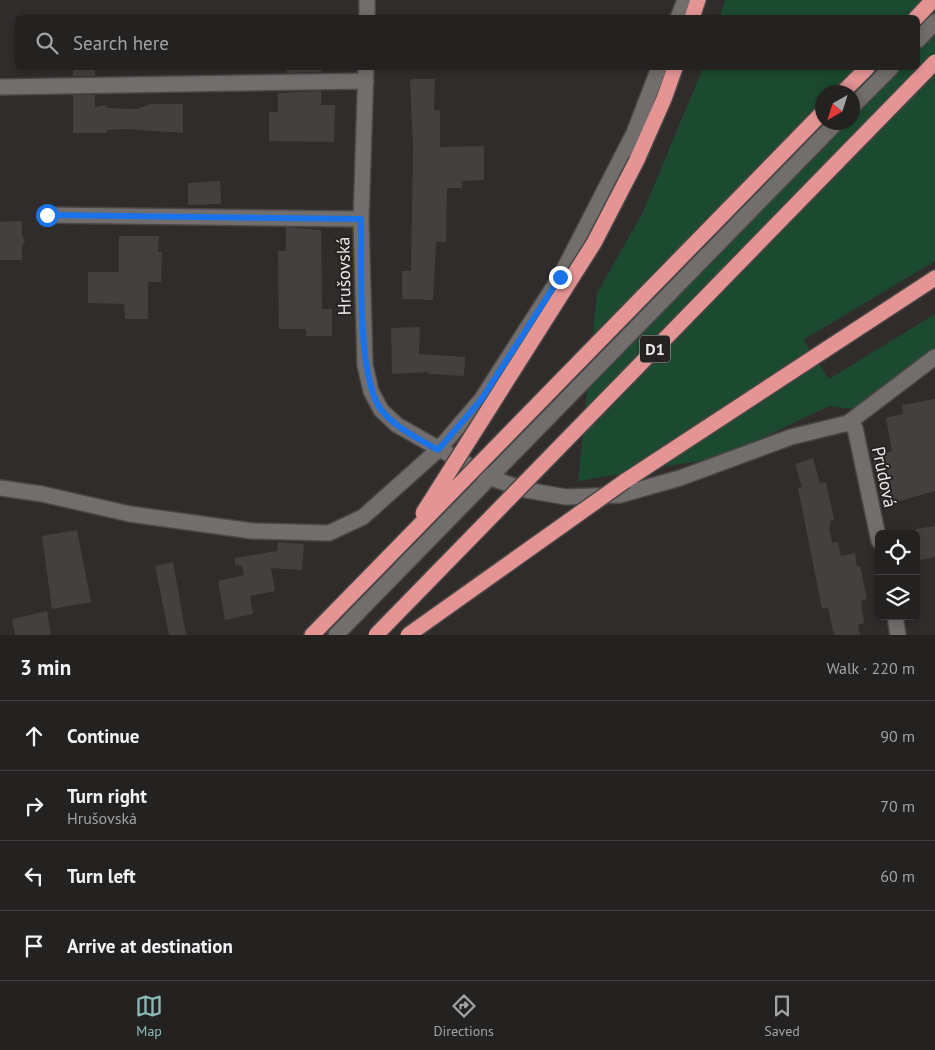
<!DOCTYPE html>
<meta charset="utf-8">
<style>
body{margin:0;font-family:"PT Sans",sans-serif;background:#302e2e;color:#f1f3f6}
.controls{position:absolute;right:15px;bottom:15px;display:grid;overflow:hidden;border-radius:8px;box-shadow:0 2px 8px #0003}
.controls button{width:45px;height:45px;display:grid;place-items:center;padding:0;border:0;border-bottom:1px solid #413e3f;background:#242121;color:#f1f3f6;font:25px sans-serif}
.compass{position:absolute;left:815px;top:85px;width:45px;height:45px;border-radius:50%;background:#242121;box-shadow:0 2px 8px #0003;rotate:219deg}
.stop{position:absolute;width:15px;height:15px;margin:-11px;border:4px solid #1a73e8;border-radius:50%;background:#fff}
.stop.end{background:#1a73e8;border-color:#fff;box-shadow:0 1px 5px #0008}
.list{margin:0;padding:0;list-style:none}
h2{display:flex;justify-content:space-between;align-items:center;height:65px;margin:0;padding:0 20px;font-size:21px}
h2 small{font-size:16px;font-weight:400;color:#a3a3a5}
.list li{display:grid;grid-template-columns:32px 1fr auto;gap:15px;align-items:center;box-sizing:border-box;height:70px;padding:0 20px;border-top:1px solid #413e3f}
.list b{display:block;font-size:19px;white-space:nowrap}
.list p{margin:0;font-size:16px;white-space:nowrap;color:#a3a3a5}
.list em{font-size:16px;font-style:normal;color:#a3a3a5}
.icon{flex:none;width:28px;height:28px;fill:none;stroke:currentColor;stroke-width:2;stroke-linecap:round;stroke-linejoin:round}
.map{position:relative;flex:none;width:935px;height:635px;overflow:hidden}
.search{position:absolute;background:#242121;box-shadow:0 2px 8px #0003;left:15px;right:15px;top:15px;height:55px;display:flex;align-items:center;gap:12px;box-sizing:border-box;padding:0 18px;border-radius:8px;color:#a3a3a5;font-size:19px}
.sheet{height:345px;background:#242121}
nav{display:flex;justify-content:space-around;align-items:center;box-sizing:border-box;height:70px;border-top:1px solid #413e3f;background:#242121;font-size:14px;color:#a3a3a5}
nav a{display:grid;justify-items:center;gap:2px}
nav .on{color:#8bbbb9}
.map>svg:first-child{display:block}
</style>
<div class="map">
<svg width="935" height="635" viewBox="0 0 935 635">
<rect width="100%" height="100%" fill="#302c2c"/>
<path fill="#1b4a30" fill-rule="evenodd" d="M725,0H935V261L803,340L829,379L935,314V350L854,409L829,406L723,457L578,481L597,293L642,214L703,68H918V18L720,17ZM822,92H852V122H822Z"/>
<path fill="#444040" d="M73,68H95V76H73Z
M287,68H321V72L287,73Z
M410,79H435L434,110H440V147L484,146V180L462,181V188H447L446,242H436L433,300L402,299V271H411L413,147Z
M321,91V105H335L334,142L269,141V112H278V93Z
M73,95H95V107L107,105V108L136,109L151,104H183V133L128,129L107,130V133H73Z
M220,181L221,204L188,205V183Z
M22,221V235L25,241L22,246V260H0V222Z
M286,227L321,230L322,309H332V336H306V329H279L278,251H286Z
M119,236H159L158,252H162L161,282H148V319H125L124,304L88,303V272H119Z
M420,327L419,354L465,357L464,376L429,374L428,372L392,374L391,328Z
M935,399V491L883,506L872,456L892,451L886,418L903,414L902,405Z
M813,458L820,483L826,482L834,520L830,521L831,525L829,526L832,543L838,542L841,556L855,553L857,567L860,566L867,599L861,601L864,623L858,625L860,635H834L828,607L822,609L798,488L802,487L795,464Z
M935,526V557L916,561V529Z
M77,530L91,602L52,609L42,536Z
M278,542L304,544L302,570L271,568L275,591L250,596L253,614L225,620L218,581L244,575L242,566L235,565V558L277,551Z
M173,562L186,635H169L155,566Z
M47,611L51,635H15L12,619Z"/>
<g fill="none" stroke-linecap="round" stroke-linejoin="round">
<g stroke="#4b4747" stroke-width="18">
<path id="minor" d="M367,18V0
M678,18L685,0
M918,40L935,22
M366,68L361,219L365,365L371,391L381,410L397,425L491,478L526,490L566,497L620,495L680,478L791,437L848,423L935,357
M0,87L366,81
M852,107L891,68
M47,215L361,219
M848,423L855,428L879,541
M0,488L42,494L130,514L252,531L329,533L363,517L438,450L481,400L560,277L634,133L659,68
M895,616L898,635
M336,635L837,122"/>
</g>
<g stroke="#4b4747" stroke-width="18">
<path id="highway" d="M692,18L698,0
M916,18L933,0
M843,92L867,68
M637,160L664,99L675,68
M625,481L935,278
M312,635L405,540"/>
</g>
<use href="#minor" stroke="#736e6e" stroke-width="15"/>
<use href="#highway" stroke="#e59494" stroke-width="15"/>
<g stroke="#4b4747" stroke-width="18" stroke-linecap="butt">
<path id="highway-bridge" d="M423,513L594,243L637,160
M405,540L822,113
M376,635L935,62
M408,635L625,481"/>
</g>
<use href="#highway-bridge" stroke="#e59494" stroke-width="15"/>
</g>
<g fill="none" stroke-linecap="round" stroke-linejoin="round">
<path stroke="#1a73e8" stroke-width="6" d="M47,215L361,219C362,263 356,379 382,411C396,428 419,439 438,450L481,400L560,277"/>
</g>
<g text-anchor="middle" stroke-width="4" stroke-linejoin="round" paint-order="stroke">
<rect fill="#262222" stroke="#b0adad" stroke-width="1" x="640" y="335.5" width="30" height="27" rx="4"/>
<g font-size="16" font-weight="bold" fill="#ebe8e8">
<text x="655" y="355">D1</text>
</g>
<g font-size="18" fill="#ebe8e8" stroke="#262222">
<text transform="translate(344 276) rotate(-91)" y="6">Hrušovská</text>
<text transform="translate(884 477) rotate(78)" y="6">Prúdová</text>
</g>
</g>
</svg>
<div class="controls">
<button><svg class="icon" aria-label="locate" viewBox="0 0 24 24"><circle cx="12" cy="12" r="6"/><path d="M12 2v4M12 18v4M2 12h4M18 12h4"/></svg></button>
<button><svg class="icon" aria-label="layers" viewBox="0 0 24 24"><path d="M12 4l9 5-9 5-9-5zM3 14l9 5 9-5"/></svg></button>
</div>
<svg class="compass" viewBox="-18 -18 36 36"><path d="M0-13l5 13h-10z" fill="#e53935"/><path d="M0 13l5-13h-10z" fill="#a3a3a5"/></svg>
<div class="stop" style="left:47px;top:215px"></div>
<div class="stop end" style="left:560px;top:277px"></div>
<div class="search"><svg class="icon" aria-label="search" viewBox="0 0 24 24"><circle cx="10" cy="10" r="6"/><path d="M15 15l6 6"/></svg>Search here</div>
</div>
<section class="sheet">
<h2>3 min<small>Walk · 220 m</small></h2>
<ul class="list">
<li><svg class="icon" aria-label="ahead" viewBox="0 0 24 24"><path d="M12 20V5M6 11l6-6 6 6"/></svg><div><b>Continue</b></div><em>90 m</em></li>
<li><svg class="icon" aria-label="right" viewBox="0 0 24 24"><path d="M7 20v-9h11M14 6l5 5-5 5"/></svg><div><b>Turn right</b><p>Hrušovská</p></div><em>70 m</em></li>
<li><svg class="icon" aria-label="left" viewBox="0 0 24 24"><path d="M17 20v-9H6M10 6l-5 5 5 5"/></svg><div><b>Turn left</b></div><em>60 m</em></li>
<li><svg class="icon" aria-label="arrive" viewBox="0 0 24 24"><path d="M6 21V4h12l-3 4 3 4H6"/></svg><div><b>Arrive at destination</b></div></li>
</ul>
</section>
<nav>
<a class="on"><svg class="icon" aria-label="map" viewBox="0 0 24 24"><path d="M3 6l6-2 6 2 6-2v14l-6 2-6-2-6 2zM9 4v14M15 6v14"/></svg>Map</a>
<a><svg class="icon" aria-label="directions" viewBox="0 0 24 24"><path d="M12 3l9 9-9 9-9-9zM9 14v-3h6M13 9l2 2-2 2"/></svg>Directions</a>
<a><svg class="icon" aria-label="saved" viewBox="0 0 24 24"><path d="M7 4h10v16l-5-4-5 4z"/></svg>Saved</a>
</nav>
